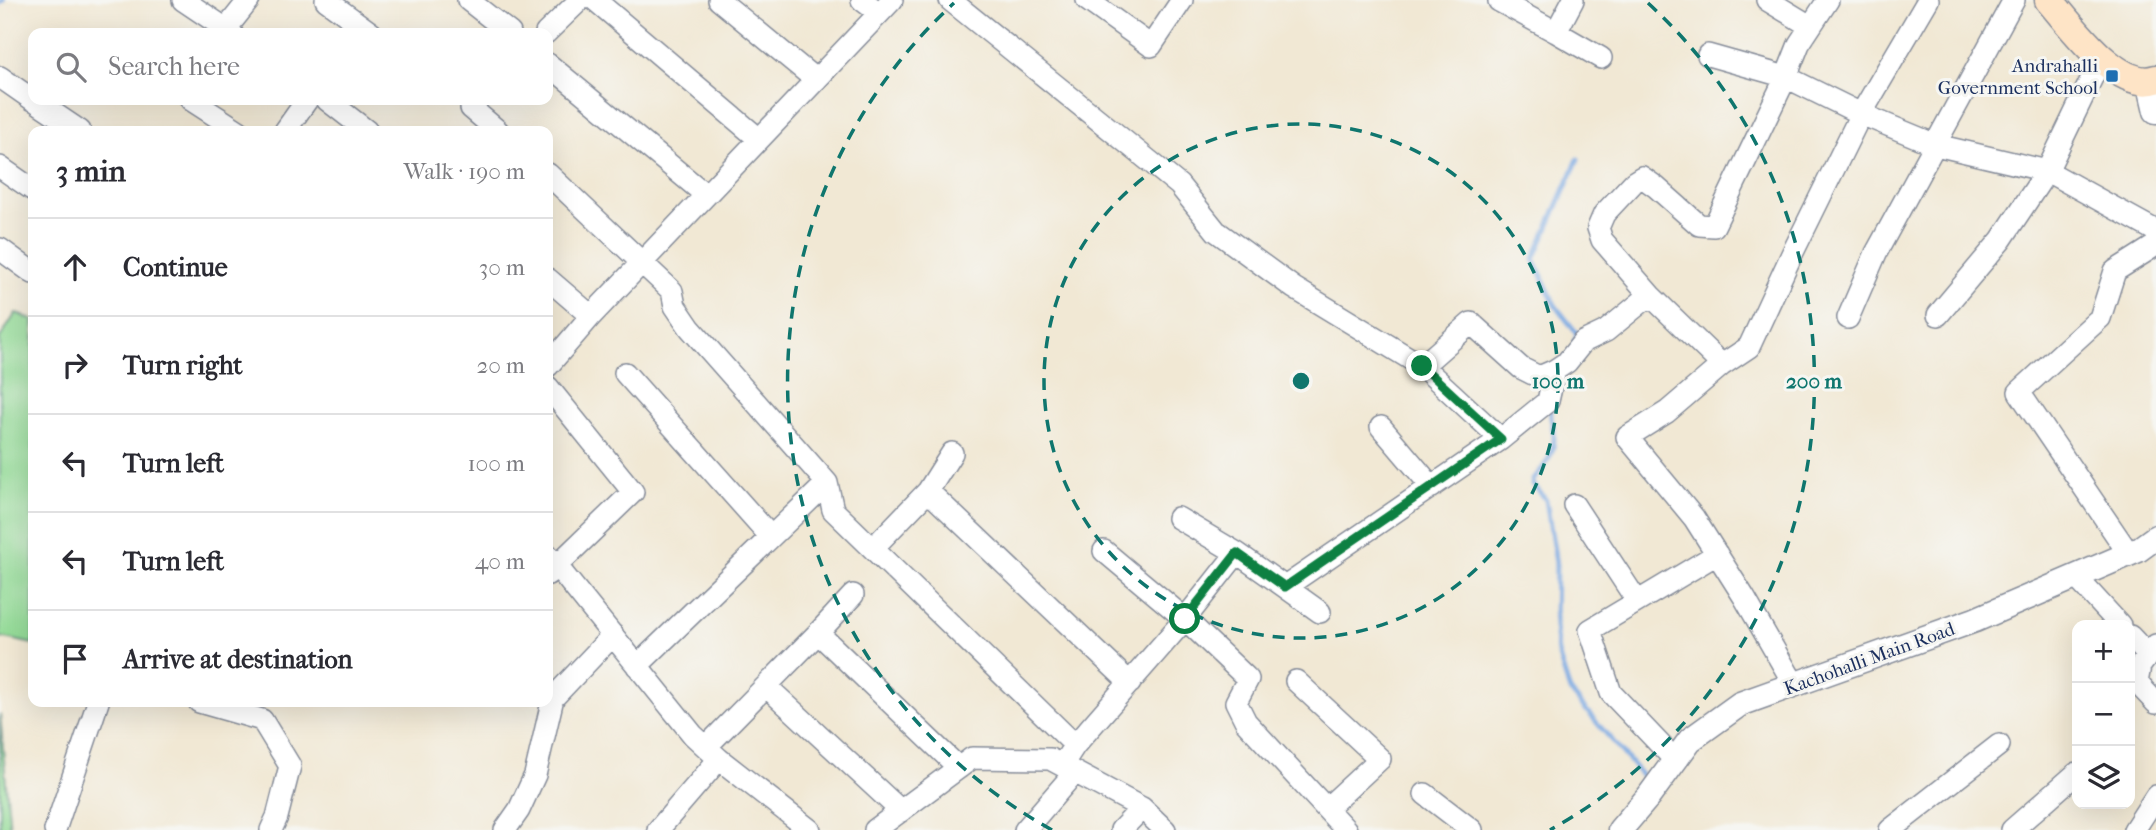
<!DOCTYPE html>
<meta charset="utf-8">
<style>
body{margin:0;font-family:"IM FELL French Canon",serif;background:#f7f7f7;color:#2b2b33}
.controls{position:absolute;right:21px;bottom:21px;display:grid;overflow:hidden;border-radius:14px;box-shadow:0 7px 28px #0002}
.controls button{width:63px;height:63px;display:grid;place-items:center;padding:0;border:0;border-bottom:2px solid #e1e1e2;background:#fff;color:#2b2b33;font:35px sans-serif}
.stop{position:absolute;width:21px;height:21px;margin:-16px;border:5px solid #0b8043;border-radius:50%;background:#fff}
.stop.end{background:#0b8043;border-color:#fff;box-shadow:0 2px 7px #0008}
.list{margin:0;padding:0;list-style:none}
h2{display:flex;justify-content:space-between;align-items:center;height:91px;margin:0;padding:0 28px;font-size:30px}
h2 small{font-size:23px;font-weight:400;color:#7c7c81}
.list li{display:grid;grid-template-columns:46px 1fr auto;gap:21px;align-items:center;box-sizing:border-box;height:98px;padding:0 28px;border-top:2px solid #e1e1e2}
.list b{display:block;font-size:26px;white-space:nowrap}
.list em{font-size:23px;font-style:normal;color:#7c7c81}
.icon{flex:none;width:38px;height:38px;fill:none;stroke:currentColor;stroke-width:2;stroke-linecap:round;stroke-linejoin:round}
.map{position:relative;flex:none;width:2156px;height:830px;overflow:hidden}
.search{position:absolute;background:#fff;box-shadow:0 7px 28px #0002;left:28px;top:28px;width:525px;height:77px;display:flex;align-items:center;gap:18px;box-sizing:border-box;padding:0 24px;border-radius:14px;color:#7c7c81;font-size:26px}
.panel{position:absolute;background:#fff;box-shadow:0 7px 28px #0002;left:28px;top:126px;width:525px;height:581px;border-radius:14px}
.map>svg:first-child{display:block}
</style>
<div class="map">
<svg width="2156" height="830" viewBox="0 0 2156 830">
<rect width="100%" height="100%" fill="#f6f6f2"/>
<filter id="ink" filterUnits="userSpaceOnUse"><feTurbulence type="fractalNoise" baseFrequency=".0143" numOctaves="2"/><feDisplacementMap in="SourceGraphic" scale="14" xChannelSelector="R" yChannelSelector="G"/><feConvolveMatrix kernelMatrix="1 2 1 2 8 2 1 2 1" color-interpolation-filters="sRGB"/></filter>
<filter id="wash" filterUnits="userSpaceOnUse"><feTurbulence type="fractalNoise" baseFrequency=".00686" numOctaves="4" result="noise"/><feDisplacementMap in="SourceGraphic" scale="28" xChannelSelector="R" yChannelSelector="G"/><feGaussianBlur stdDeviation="1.57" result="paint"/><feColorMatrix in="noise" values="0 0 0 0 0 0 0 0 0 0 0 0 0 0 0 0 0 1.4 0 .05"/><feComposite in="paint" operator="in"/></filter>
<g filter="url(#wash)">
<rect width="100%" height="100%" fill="#f1e8d4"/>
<path fill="#92da95" stroke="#56847a" stroke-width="2" d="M16,313L33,320V644L0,637V338Z
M0,714L10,830H0Z"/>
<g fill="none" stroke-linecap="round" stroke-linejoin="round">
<path stroke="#77a6e0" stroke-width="5" d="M0,3L3,0
M1575,340L1578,335L1555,305L1534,259L1578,159
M1551,407C1549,417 1553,425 1554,435C1555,454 1545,466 1533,480V484L1546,500L1556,563L1555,626L1558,653L1570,691L1649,784"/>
</g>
</g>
<g filter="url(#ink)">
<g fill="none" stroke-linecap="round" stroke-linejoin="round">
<g stroke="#868c99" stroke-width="24">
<path id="minor" d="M183,0L232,33
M326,0L371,33
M468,0L510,33
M595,0L759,139
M719,0L816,80
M862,0L879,13
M950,0L1179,185L1216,231L1294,288L1422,366L1501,439
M1087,0L1151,46L1182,0
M1573,0L1556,32L1601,58
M1767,0L1810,26
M1499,1L1556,32
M226,29L249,0
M546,33L580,0
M1708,55L1786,77L1861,114L1936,145L2047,171L2156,231
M548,64L706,195
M0,77L33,100
M34,100L80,131
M191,100L239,131
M327,100L367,131
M471,108L498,131
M285,131L307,100
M0,167L33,190
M548,174L672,291L675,306L690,328L827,483L833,510L1075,745
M0,249L33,273
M548,279L591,316
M1650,295L1602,240L1598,228L1604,214L1634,182L1642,177L1656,187L1699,225L1714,226L1786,77L1799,44L1828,0
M1938,315L2001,240L2047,171L2101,59
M1848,318L1876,253L2014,0
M548,366L591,316L892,0
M1422,366L1471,323L1521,368L1539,377L1555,370L1567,362L1583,342L1606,331L1650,295L1722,365
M625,373L771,537
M548,387L633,492L548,574
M1381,427L1432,487
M928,491L952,453
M1574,505L1637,601
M1178,518L1237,553
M873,548L928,491L1130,683
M1104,551L1185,619L1248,679L1236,702L1246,722L1346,830
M2129,554L2019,392L2100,318L2115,271L2156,245
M548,555L693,735L719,759L810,830
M2076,577L2120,625
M1285,587L1320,612
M818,633L853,595
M2130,636L2148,655
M2156,645L2140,666L2137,683L2156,703
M637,666L827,483
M1296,681L1380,759L1327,808
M1794,684L1744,597L1694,518L1627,437L1667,412L1722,365L1749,347L1792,254L1861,114L1928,0
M766,686L901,811
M199,702L262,720L290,766L277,817L271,830
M707,746L818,633L959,768
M1675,760L1611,693L1590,630L1717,554
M1062,765L1075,745L1185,619L1237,553L1285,587L1501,439L1548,401L1555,370
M1425,794L1472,830
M55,830L98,702
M505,830L519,810L535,775L553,698L613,635
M658,830L719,759
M875,830L972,758L1050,759L1142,808L1165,830
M1025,830L1075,772
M1121,830L1142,808
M1890,830L1999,745
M2012,830L2077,773
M2134,830L2156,796"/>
</g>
<g stroke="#868c99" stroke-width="27">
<path id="tertiary" d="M2149,81L2156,111
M1620,830L1649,796L1690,740L1740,704L1975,620L2138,550L2156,537"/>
</g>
<g stroke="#868c99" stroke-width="31">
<path id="secondary" d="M2049,0C2071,25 2118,92 2156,79"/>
</g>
<use href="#minor" stroke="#fff" stroke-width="21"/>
<use href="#tertiary" stroke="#fff" stroke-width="24"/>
<use href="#secondary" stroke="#fee4c6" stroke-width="28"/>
</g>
</g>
<g fill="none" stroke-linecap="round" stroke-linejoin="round" filter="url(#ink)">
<path stroke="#0b8043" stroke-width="9" d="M1185,619L1237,553L1285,587L1501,439L1422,366"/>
</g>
<g fill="none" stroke="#0f766e" stroke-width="3.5" stroke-dasharray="12 9">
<circle cx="1301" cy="381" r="257"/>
<path d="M1052 830A513 513 0 0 1 954 3M1648 3A513 513 0 0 1 1550 830"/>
</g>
<rect fill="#1f6fb2" stroke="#f6f6f2" stroke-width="2.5" x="2105" y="69" width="14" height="14" rx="3.5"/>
<g text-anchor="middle" stroke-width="6" stroke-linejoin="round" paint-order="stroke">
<g font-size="19" fill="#1b2f5e" stroke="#f6f6f2" text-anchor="end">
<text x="2098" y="72">Andrahalli<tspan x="2098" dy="22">Government School</tspan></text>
</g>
<g font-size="19" fill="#1b2f5e" stroke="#f6f6f2">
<text transform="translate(1869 658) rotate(-20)" y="7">Kachohalli Main Road</text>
</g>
</g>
<circle cx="1301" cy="381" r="10" fill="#0f766e" stroke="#f6f6f2" stroke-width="3.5"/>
<g font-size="21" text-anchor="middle" font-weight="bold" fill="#0f766e" stroke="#f6f6f2" stroke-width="6" stroke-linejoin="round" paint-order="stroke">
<text x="1558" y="388">100 m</text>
<text x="1814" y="388">200 m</text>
</g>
</svg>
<div class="controls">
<button>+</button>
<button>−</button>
<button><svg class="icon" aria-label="layers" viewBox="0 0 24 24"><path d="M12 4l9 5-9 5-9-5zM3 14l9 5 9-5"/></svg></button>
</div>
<div class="stop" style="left:1185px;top:619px"></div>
<div class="stop end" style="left:1422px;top:366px"></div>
<div class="search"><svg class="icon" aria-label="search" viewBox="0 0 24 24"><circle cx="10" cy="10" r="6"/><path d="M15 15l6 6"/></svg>Search here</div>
<section class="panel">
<h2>3 min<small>Walk · 190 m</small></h2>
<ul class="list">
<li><svg class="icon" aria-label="ahead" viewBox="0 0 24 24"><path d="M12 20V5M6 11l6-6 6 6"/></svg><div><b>Continue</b></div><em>30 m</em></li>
<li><svg class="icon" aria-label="right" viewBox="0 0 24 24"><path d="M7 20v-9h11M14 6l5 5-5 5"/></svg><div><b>Turn right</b></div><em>20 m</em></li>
<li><svg class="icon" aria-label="left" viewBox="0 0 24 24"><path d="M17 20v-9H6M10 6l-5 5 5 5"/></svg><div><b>Turn left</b></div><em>100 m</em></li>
<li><svg class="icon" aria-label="left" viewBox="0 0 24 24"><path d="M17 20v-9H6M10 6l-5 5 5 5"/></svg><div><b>Turn left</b></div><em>40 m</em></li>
<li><svg class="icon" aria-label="arrive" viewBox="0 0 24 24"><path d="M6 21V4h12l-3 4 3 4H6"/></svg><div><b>Arrive at destination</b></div></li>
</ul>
</section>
</div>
